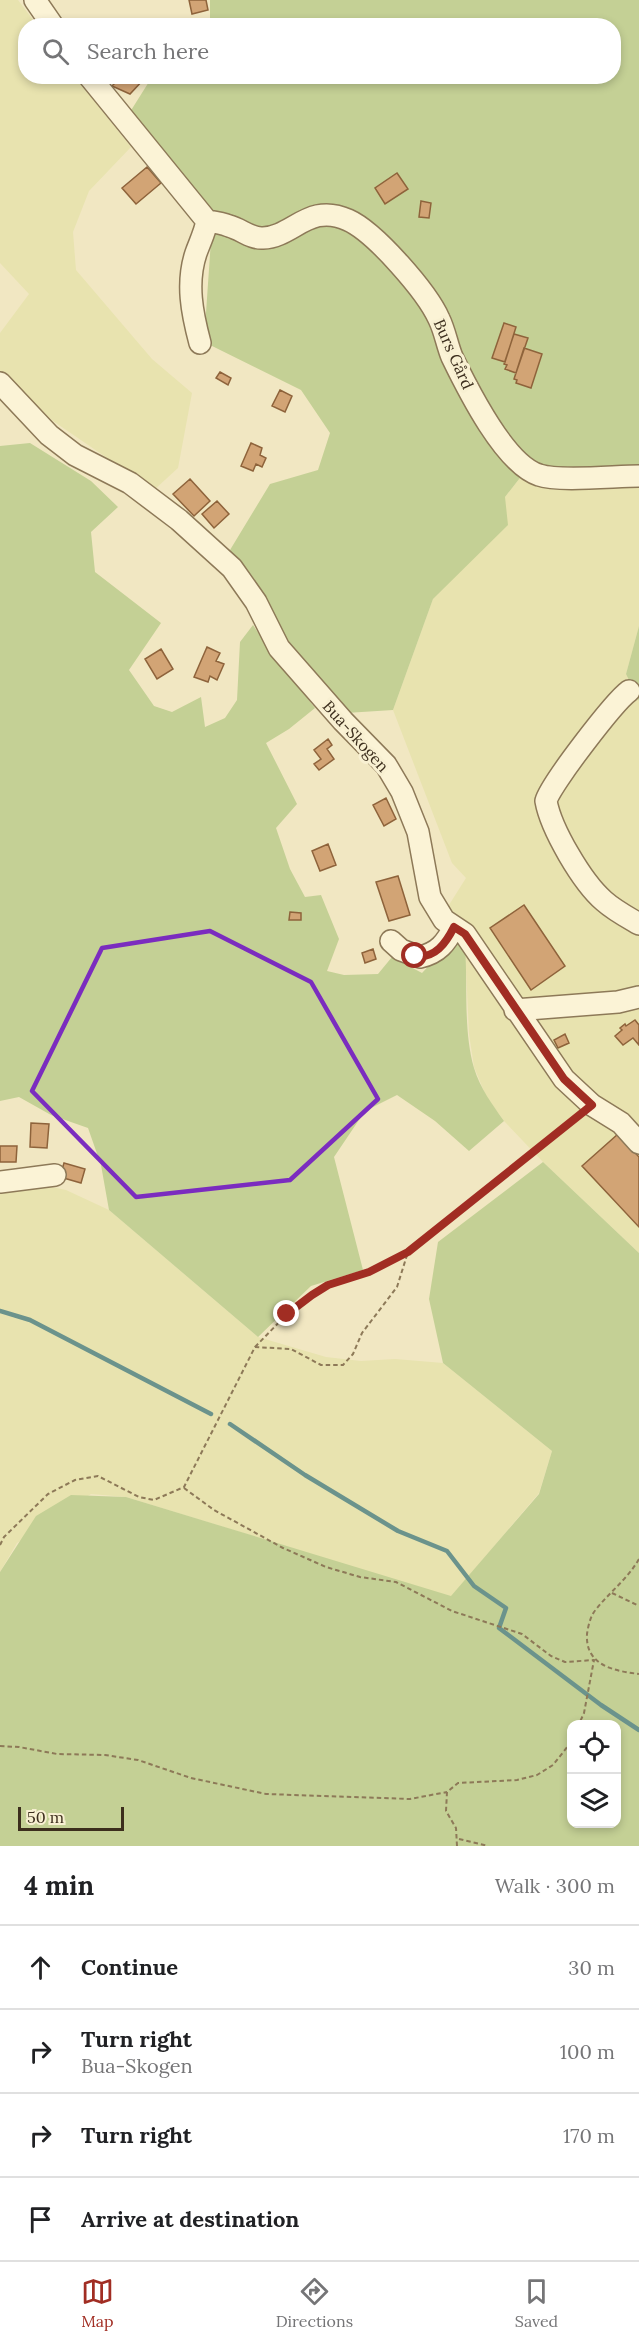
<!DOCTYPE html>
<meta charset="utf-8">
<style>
body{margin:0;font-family:Lora,serif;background:#f2f2f2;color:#202124}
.controls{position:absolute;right:18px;bottom:18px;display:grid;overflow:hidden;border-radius:12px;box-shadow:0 3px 9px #0003}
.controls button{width:54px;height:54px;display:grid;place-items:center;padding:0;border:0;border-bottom:2px solid #e0e0e0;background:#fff;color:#202124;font:30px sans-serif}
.scale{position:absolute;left:18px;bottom:15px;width:106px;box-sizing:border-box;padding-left:6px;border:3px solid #3c2e1d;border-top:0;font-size:16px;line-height:21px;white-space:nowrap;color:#3c2e1d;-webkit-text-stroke:4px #f8f0d2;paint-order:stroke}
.stop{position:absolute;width:18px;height:18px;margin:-14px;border:4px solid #a12d23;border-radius:50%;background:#fff}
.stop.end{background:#a12d23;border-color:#fff;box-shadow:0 2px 6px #0008}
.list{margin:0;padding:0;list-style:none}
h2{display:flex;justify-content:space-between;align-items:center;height:78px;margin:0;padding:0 24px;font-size:26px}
h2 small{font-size:20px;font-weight:400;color:#757577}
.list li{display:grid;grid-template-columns:39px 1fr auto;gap:18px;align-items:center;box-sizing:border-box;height:84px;padding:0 24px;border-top:2px solid #e0e0e0}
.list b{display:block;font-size:22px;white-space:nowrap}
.list p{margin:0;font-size:20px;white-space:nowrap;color:#757577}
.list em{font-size:20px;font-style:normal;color:#757577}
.icon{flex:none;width:33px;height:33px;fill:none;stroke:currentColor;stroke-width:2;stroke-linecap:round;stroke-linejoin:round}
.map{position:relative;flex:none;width:639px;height:1846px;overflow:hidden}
.search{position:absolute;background:#fff;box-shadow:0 3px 9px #0003;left:18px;right:18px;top:18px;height:66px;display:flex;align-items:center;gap:15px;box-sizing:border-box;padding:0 21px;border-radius:24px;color:#757577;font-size:22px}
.sheet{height:414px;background:#fff}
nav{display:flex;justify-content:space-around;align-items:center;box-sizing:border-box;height:84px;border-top:2px solid #e0e0e0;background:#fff;font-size:16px;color:#757577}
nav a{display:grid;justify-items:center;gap:3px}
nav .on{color:#a12d23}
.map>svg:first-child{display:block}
</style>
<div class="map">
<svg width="639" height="1846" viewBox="0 0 639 1846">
<rect width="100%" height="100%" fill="#f1e7c2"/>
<path fill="#e8e3af" d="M0,0H18L37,25L26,26V76L75,77L131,147L89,191L73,232L76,270L152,359L192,393L178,468L154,490L53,421L0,371V333L29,294L0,263Z
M523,474L639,481V626L626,674L639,701V1253L543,1162L504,1121L486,1096L474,1067L469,1034L465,946L437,924L466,878L452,863L393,710L433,599L467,564L505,497Z
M47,1186L66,1190L109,1210L258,1337L326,1357L361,1361L395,1359L443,1363L552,1451L539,1493L451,1597L126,1497L91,1494L17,1543L0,1572V1192Z"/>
<path fill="#c4d095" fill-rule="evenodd" d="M210,0H639V481L523,474L505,497L508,525L433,599L393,710L346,713L305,671L230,550L270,484L318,470L330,433L301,390L204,342L213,211L130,112L152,77L614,76V26L206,25L210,22Z
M30,443L91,481L118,507L91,532L95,572L161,623L129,670L154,706L172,712L201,697L205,727L225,718L237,700L240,642L253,625L271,652L315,708L289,729L266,743L297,804L276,828L290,869L305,897L321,895L339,939L327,971L344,975L378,974L392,957L422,973L455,938L465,946C468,985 463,1030 474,1068C480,1088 492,1104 504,1121L469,1151L435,1121L397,1095L365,1111L334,1157L363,1270L311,1286L258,1337L109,1210L101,1165L88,1128L51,1115L19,1097L0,1101V446Z
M639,626V701L626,674Z
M543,1162L639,1253V1846H0V1572L36,1516L71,1495L126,1497L451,1596L539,1494L552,1451L443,1363L429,1299L438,1242ZM572,1724H616V1824H572Z"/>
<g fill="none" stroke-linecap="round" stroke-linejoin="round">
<path stroke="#6b938c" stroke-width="4.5" d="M0,1311L30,1320L211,1414
M230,1424L305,1475L398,1531L447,1551L474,1586L506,1608L499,1628L601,1705L639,1730"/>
</g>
<path fill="#d2a475" stroke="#8e633b" stroke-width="1.5" d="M189,0H206L208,10L192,14Z
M122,76H141L144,79L130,94L112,86Z
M147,167L161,183L136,204L122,188Z
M397,173L408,189L385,204L375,188Z
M421,201L431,203L429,218L419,217Z
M504,323L516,327L505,362L492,358Z
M514,334L528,338L516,373L505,369L507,365L504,364Z
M524,348L542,354L531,388L516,383L517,380L514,379Z
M220,372L231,378L228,385L216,378Z
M280,390L292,396L285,412L272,406Z
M251,443L262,448L260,455L266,458L262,467L256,464L253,471L241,466Z
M190,479L210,501L194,516L173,494Z
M217,501L229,514L214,528L202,514Z
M207,647L220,653L216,661L224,664L217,680L210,676L208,682L194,677Z
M161,649L173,669L157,679L145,659Z
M328,739L332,745L327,749L334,759L319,770L314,764L321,759L314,750Z
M386,798L396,819L384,826L373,805Z
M328,844L336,865L320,871L312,851Z
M398,876L410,915L389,921L376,882Z
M524,905L565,966L531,990L490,928Z
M290,912L301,913V920H289Z
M373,949L376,959L365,963L362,953Z
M635,1020L639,1025V1045L633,1038L623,1045L615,1036L622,1030L620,1028L625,1024L626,1026Z
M565,1034L569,1043L558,1048L554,1040Z
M31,1123L49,1124L47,1148L30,1147Z
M618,1134L639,1157V1227L582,1166Z
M0,1146H17L16,1162H0Z
M64,1163L85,1169L81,1183L60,1177Z"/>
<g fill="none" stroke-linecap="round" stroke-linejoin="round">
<g stroke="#8d7958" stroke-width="24">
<path id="minor" d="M35,0L53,26
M89,76L207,221C205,232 200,242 196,253C186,283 192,313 200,343
M207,221C214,222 222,223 229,226C241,229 251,239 263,238C293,237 309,202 348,220C375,232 427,292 439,319C445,331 447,345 452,357C468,390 505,464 539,475C559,482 615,476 639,476
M0,383L49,435L75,455L130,483L179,520L232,568L256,602L279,648L343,721L386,765L402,792L418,832L430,897L444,920L465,934L564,1079L592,1105L621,1123L639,1143
M629,691C614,702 550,785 546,801C551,829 582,882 604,901C614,910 627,917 639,924
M391,941L401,950L420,957C438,953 446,943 454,927
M515,1010L618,1002L639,997
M0,1182L55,1175"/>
</g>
<path stroke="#8d7958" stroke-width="2" stroke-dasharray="4.5 3" stroke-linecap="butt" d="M255,1347L287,1314L312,1295L328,1285L369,1272L408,1252
M184,1488L214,1510L283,1548L326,1567L360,1577L396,1582L452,1611L522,1634L551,1656L565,1662L594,1660L584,1713L579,1724
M0,1545L4,1537L48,1494L75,1480L98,1476L139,1497L154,1500L184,1487L255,1347L291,1349L321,1365H343L353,1354L362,1333L397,1287L408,1252L578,1116
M639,1559C627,1580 608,1593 594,1612C590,1618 588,1627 587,1634C585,1666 615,1671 639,1674
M612,1593L639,1606
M0,1746L19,1747L57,1754L105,1755L138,1760L191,1778L266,1794L410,1799L447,1792
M459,1839L488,1846
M457,1846L456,1828L446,1811L447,1792L458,1783L517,1780L537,1775L553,1765L572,1741"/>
<use href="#minor" stroke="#fbf3d6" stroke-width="21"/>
</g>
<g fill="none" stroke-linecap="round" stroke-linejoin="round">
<path stroke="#a12d23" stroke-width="8" d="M287,1314L312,1295L328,1285L369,1272L408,1252L592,1105L564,1079L465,934L454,927C446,943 435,959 415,956"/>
</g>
<path fill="none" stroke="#7b2cbf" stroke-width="4.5" stroke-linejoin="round" d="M210,931L311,982L378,1099L290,1180L136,1197L32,1091L102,948Z"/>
<g text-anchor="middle" stroke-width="6" stroke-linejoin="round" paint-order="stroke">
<g font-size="16" fill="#3c2e1d" stroke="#f8f0d2">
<text transform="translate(454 354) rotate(66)" y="6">Burs Gård</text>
<text transform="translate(356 736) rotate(48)" y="6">Bua-Skogen</text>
</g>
</g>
</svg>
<div class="controls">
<button><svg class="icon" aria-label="locate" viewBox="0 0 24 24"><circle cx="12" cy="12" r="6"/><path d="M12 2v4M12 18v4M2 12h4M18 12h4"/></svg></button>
<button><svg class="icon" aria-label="layers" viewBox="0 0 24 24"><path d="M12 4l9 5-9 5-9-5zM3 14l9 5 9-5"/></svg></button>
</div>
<div class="scale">50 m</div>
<div class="stop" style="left:415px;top:956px"></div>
<div class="stop end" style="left:287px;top:1314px"></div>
<div class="search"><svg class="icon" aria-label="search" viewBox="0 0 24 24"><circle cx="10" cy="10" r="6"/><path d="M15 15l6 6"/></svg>Search here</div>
</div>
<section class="sheet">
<h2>4 min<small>Walk · 300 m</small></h2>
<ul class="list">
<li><svg class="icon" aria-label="ahead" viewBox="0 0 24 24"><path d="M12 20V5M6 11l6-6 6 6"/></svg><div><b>Continue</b></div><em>30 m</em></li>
<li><svg class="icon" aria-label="right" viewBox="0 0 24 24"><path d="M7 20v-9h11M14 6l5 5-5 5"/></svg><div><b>Turn right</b><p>Bua-Skogen</p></div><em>100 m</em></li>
<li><svg class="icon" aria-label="right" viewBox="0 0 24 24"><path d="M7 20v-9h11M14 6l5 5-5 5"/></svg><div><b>Turn right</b></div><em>170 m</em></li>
<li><svg class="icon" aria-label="arrive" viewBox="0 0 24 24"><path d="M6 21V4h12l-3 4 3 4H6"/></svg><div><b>Arrive at destination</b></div></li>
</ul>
</section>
<nav>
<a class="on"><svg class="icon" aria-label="map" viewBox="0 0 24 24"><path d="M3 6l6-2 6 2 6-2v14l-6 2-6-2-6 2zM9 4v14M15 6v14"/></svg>Map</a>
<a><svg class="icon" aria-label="directions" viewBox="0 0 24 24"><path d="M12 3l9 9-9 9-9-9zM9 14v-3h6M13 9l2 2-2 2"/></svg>Directions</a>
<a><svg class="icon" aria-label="saved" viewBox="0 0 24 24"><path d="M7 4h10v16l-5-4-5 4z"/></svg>Saved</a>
</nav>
